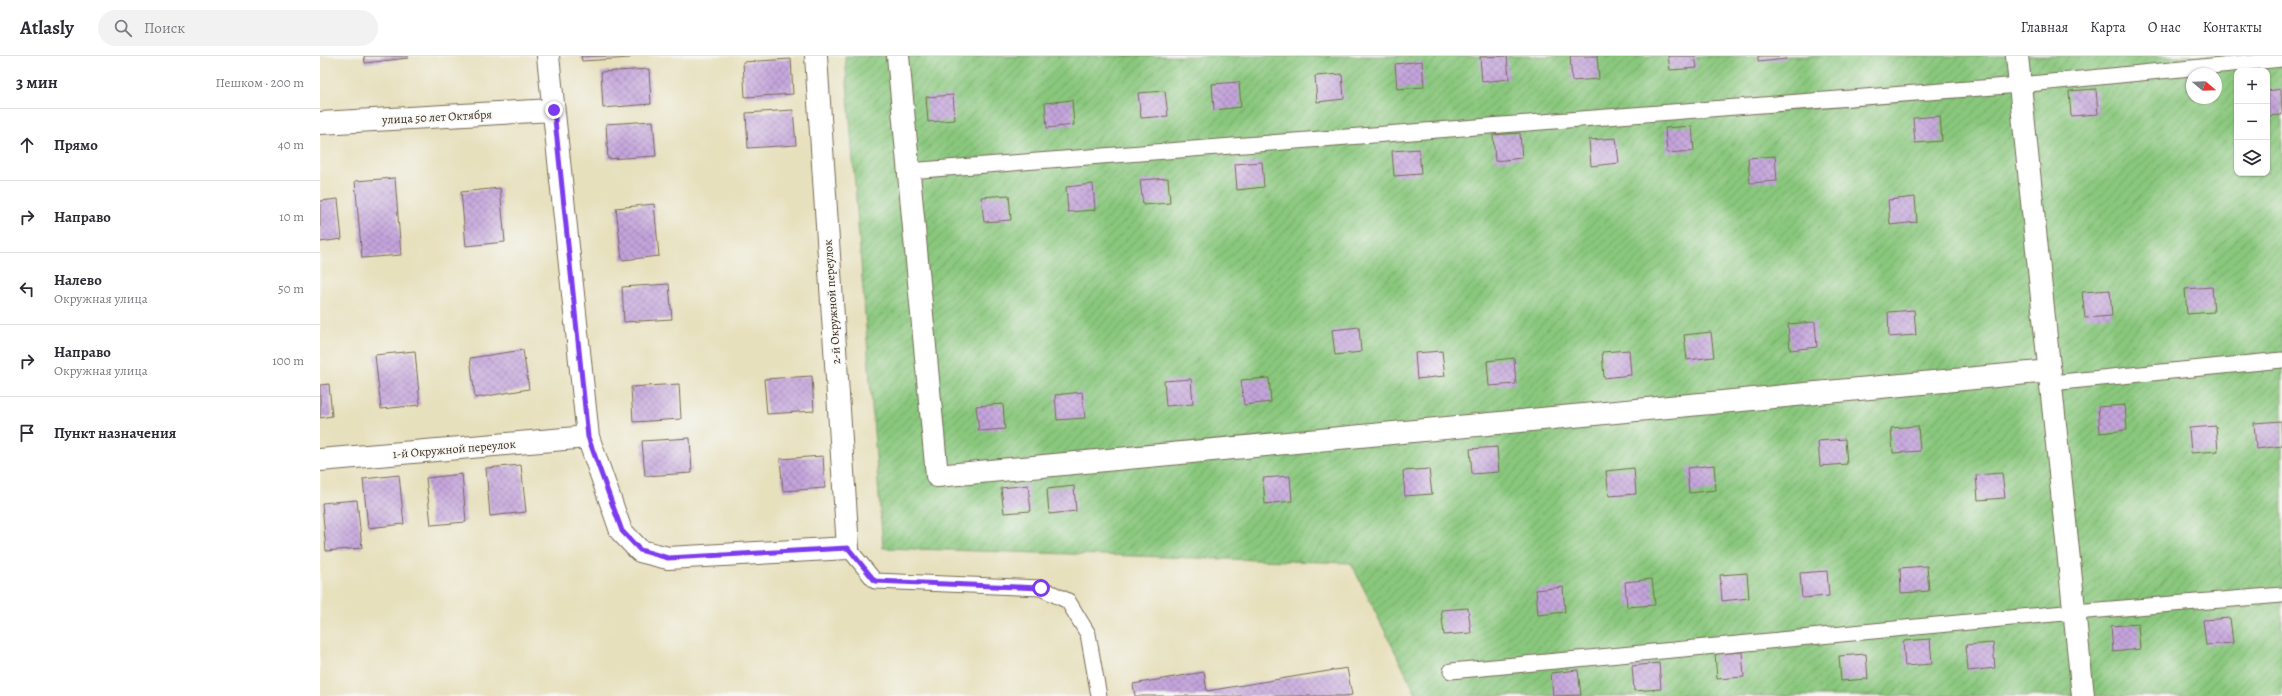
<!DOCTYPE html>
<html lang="ru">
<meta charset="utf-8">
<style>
body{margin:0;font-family:Alegreya,serif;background:#f2f2f3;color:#2b2b33}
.controls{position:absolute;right:12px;top:12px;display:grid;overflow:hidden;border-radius:8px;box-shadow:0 1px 3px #0004}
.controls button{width:36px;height:36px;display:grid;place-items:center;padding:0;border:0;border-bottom:1px solid #e1e1e2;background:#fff;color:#2b2b33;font:20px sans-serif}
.compass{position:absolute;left:1866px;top:12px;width:36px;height:36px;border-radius:50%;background:#fff;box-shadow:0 1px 3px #0004;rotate:109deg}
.stop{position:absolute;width:12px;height:12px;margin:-9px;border:3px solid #7c3aed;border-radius:50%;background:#fff}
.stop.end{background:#7c3aed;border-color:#fff;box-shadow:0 1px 4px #0008}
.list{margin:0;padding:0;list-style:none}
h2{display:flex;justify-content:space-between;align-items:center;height:52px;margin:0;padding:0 16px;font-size:17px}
h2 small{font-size:13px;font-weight:400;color:#7c7c81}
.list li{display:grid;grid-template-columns:26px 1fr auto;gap:12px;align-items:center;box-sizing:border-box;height:72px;padding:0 16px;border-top:1px solid #e1e1e2}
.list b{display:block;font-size:15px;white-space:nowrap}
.list p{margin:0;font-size:13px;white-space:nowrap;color:#7c7c81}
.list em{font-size:13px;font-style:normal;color:#7c7c81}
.icon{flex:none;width:22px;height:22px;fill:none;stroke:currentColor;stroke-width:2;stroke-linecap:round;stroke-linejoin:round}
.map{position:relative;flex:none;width:1962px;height:640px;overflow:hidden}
header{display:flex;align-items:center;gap:24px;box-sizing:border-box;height:56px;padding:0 20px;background:#fff;border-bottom:1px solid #e1e1e2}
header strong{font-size:19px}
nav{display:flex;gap:22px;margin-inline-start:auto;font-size:14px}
.search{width:280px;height:36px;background:#f2f2f3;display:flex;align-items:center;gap:10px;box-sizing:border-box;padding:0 14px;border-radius:22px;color:#7c7c81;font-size:15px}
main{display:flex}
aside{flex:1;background:#fff}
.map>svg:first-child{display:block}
</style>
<header>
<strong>Atlasly</strong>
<div class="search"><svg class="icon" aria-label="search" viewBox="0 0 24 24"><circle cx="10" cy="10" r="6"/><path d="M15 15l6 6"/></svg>Поиск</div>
<nav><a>Главная</a><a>Карта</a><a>О нас</a><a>Контакты</a></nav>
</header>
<main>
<aside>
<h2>3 мин<small>Пешком · 200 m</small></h2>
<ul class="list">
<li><svg class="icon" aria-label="ahead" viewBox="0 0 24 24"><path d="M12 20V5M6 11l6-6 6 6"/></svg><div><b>Прямо</b></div><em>40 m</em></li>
<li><svg class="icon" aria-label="right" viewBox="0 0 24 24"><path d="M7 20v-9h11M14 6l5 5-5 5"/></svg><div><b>Направо</b></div><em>10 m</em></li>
<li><svg class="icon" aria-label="left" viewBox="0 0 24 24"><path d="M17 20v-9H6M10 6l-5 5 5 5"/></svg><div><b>Налево</b><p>Окружная улица</p></div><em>50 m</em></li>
<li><svg class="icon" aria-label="right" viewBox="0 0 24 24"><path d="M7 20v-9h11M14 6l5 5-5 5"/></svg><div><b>Направо</b><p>Окружная улица</p></div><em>100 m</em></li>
<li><svg class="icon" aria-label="arrive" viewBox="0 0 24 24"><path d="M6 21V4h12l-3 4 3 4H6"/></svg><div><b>Пункт назначения</b></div></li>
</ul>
</aside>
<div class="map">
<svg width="1962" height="640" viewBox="0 0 1962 640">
<defs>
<pattern id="garden-furrows" width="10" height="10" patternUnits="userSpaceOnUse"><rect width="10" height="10" fill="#89c77d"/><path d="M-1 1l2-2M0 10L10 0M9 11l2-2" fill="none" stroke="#71a266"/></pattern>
<pattern id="building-cross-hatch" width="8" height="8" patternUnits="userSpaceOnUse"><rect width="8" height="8" fill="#c4a4dc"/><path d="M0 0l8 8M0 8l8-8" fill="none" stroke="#a086b2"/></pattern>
</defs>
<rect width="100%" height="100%" fill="#f6f6f2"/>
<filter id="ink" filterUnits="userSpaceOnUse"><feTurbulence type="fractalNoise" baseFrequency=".025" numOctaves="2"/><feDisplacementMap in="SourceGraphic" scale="8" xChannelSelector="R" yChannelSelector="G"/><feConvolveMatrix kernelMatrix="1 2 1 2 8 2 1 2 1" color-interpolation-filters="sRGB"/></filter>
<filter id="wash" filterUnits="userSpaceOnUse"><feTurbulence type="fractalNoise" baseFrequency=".012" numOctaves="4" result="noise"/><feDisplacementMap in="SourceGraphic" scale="16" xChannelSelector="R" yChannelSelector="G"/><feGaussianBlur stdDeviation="0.9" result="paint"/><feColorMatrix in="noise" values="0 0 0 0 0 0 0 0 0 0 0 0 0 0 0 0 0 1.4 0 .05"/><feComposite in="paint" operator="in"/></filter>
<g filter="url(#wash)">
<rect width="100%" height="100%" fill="#e7e0bd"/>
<path fill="url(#garden-furrows)" stroke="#62784e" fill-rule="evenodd" d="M525,0H1962V640H1097L1031,507L563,492ZM1917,15H1947V117H1917ZM1872,18H1896V42H1872Z"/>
<g id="blocks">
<path fill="url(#building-cross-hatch)" d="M44,0H88V2L45,7Z
M261,0H310V2L262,5Z
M1187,0L1189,23L1162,26L1160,1Z
M1250,0H1277L1279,23L1252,25Z
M1348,0H1375L1377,12L1350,14Z
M1438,0H1465L1466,3L1438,6Z
M471,3L473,38L425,41L423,6Z
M1102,5L1104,31L1077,33L1075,8Z
M329,13L331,48L283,52L281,16Z
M1022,18L1024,43L997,46L995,20Z
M919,26L921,51L894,54L892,28Z
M1776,33L1778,58L1751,60L1749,35Z
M1961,33L1962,59L1947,60V35Z
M845,35L848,60L821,62L818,37Z
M633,39L635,64L608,66L606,41Z
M752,44L754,69L727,72L725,47Z
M473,54L476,89L428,92L426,57Z
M1620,60L1622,85L1595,87L1593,62Z
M333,65L336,100L288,103L286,68Z
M1372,70L1374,95L1347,97L1345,72Z
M1200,77L1202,102L1175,105L1173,79Z
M1296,82L1299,107L1271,110L1269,84Z
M1099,93L1101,118L1074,120L1072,95Z
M1455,100L1457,125L1430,127L1428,102Z
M942,106L944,131L917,134L915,108Z
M75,122L81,199L42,202L35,125Z
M848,122L850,147L823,149L820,124Z
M773,128L775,154L748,156L746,131Z
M180,132L185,186L146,190L141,136Z
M689,139L691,164L664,166L661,141Z
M1595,141L1597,166L1570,169L1568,144Z
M18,143L22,183L0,186V145Z
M334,148L339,200L302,204L296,152Z
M349,228L352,263L304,266L302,231Z
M1892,231L1894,256L1867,258L1865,233Z
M1790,234L1792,260L1765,262L1762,236Z
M1594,254L1596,279L1569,281L1568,256Z
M1495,266L1497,291L1470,294L1468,268Z
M1039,271L1041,296L1015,299L1012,274Z
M1391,276L1394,301L1367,304L1364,279Z
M203,294L209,333L155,342L150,302Z
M1309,294L1311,319L1284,322L1282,296Z
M95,295L100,349L61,353L55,299Z
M1122,295L1125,320L1097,323L1095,297Z
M1194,302L1196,328L1169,330L1167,305Z
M492,320L494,355L447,358L444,323Z
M949,322L951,346L924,349L921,324Z
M871,323L873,348L846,350L844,325Z
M9,328L12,360L0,362V329Z
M359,328L361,363L313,366L311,331Z
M762,336L765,362L737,364L735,339Z
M683,348L685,373L659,375L656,350Z
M1805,349L1807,374L1780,377L1778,351Z
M1961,365L1962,390L1936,393L1934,367Z
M1598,370L1600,395L1573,397L1571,372Z
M1896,370L1898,395L1871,397L1869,372Z
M370,382L372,417L325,420L322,385Z
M1525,383L1527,408L1500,410L1498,385Z
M1177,391L1179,416L1152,418L1150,393Z
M503,400L505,432L463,435L460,403Z
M201,409L206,456L170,460L166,412Z
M1394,409L1396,434L1369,437L1367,412Z
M1314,412L1316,438L1289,440L1286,415Z
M1109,413L1112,438L1085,440L1083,415Z
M1682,417L1685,442L1658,444L1656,419Z
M142,418L146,466L111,469L106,422Z
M79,419L84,468L48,472L43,423Z
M970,420L972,445L945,448L943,422Z
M708,429L711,455L684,457L681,432Z
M754,430L756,455L729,458L727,433Z
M37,444L42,492L6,495L2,447Z
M1607,510L1609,535L1581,537L1580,512Z
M1507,515L1509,540L1482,542L1480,517Z
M1427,517L1429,542L1402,545L1400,519Z
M1332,523L1335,549L1307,551L1305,526Z
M1243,531L1245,556L1218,559L1216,534Z
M1148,552L1151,577L1124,579L1121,554Z
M1910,562L1913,587L1886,589L1883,564Z
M1818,568L1820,593L1793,596L1791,570Z
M1610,583L1612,608L1585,610L1583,585Z
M1673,587L1675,612L1648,615L1646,589Z
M1422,596L1424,621L1397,623L1395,598Z
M1546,598L1548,623L1521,625L1519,600Z
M1339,607L1341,633L1314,635L1312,610Z
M1027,612L1032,639L1025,640H815L813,628L884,616L887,635Z
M1258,614L1261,639L1233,640L1231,617Z"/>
</g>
</g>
<g filter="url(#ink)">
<use href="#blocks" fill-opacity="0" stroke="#776a56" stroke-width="1"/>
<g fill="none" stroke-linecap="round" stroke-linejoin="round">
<g stroke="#776a56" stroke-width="17">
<path id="service" d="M588,115L1700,29L1962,3
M1731,327L1962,304
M528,492L555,525L721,532L748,545L768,578L779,640
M1131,615L1755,556L1962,539"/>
</g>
<g stroke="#776a56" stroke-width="24">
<path id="minor" d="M228,0L268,381L301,475L320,495L348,502L528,492L496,0
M578,0L617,420L1730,315
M1697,0L1763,640
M0,67L233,54
M0,404L268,381"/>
</g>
<use href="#service" stroke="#fff" stroke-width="15"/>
<use href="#minor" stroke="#fff" stroke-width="22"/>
</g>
</g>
<g fill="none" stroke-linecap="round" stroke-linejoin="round" filter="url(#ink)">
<path stroke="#7c3aed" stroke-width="5" d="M234,54L268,381L302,475L320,494L348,502L528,492L555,525L721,532"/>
</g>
<g text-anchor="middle" stroke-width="3" stroke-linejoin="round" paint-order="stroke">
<g font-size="12" fill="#3b2a1e" stroke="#f6f6f2">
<text transform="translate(117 61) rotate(-3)" y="4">улица 50 лет Октября</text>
<text transform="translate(512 246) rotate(-94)" y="4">2-й Окружной переулок</text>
<text transform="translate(134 393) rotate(-5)" y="4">1-й Окружной переулок</text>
</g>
</g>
</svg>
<div class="controls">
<button>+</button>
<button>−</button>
<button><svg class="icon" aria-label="layers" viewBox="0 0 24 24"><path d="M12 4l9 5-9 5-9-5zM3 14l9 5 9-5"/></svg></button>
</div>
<svg class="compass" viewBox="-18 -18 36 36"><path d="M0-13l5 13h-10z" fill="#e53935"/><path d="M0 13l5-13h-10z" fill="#7c7c81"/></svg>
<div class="stop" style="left:721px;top:532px"></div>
<div class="stop end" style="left:234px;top:54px"></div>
</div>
</main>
